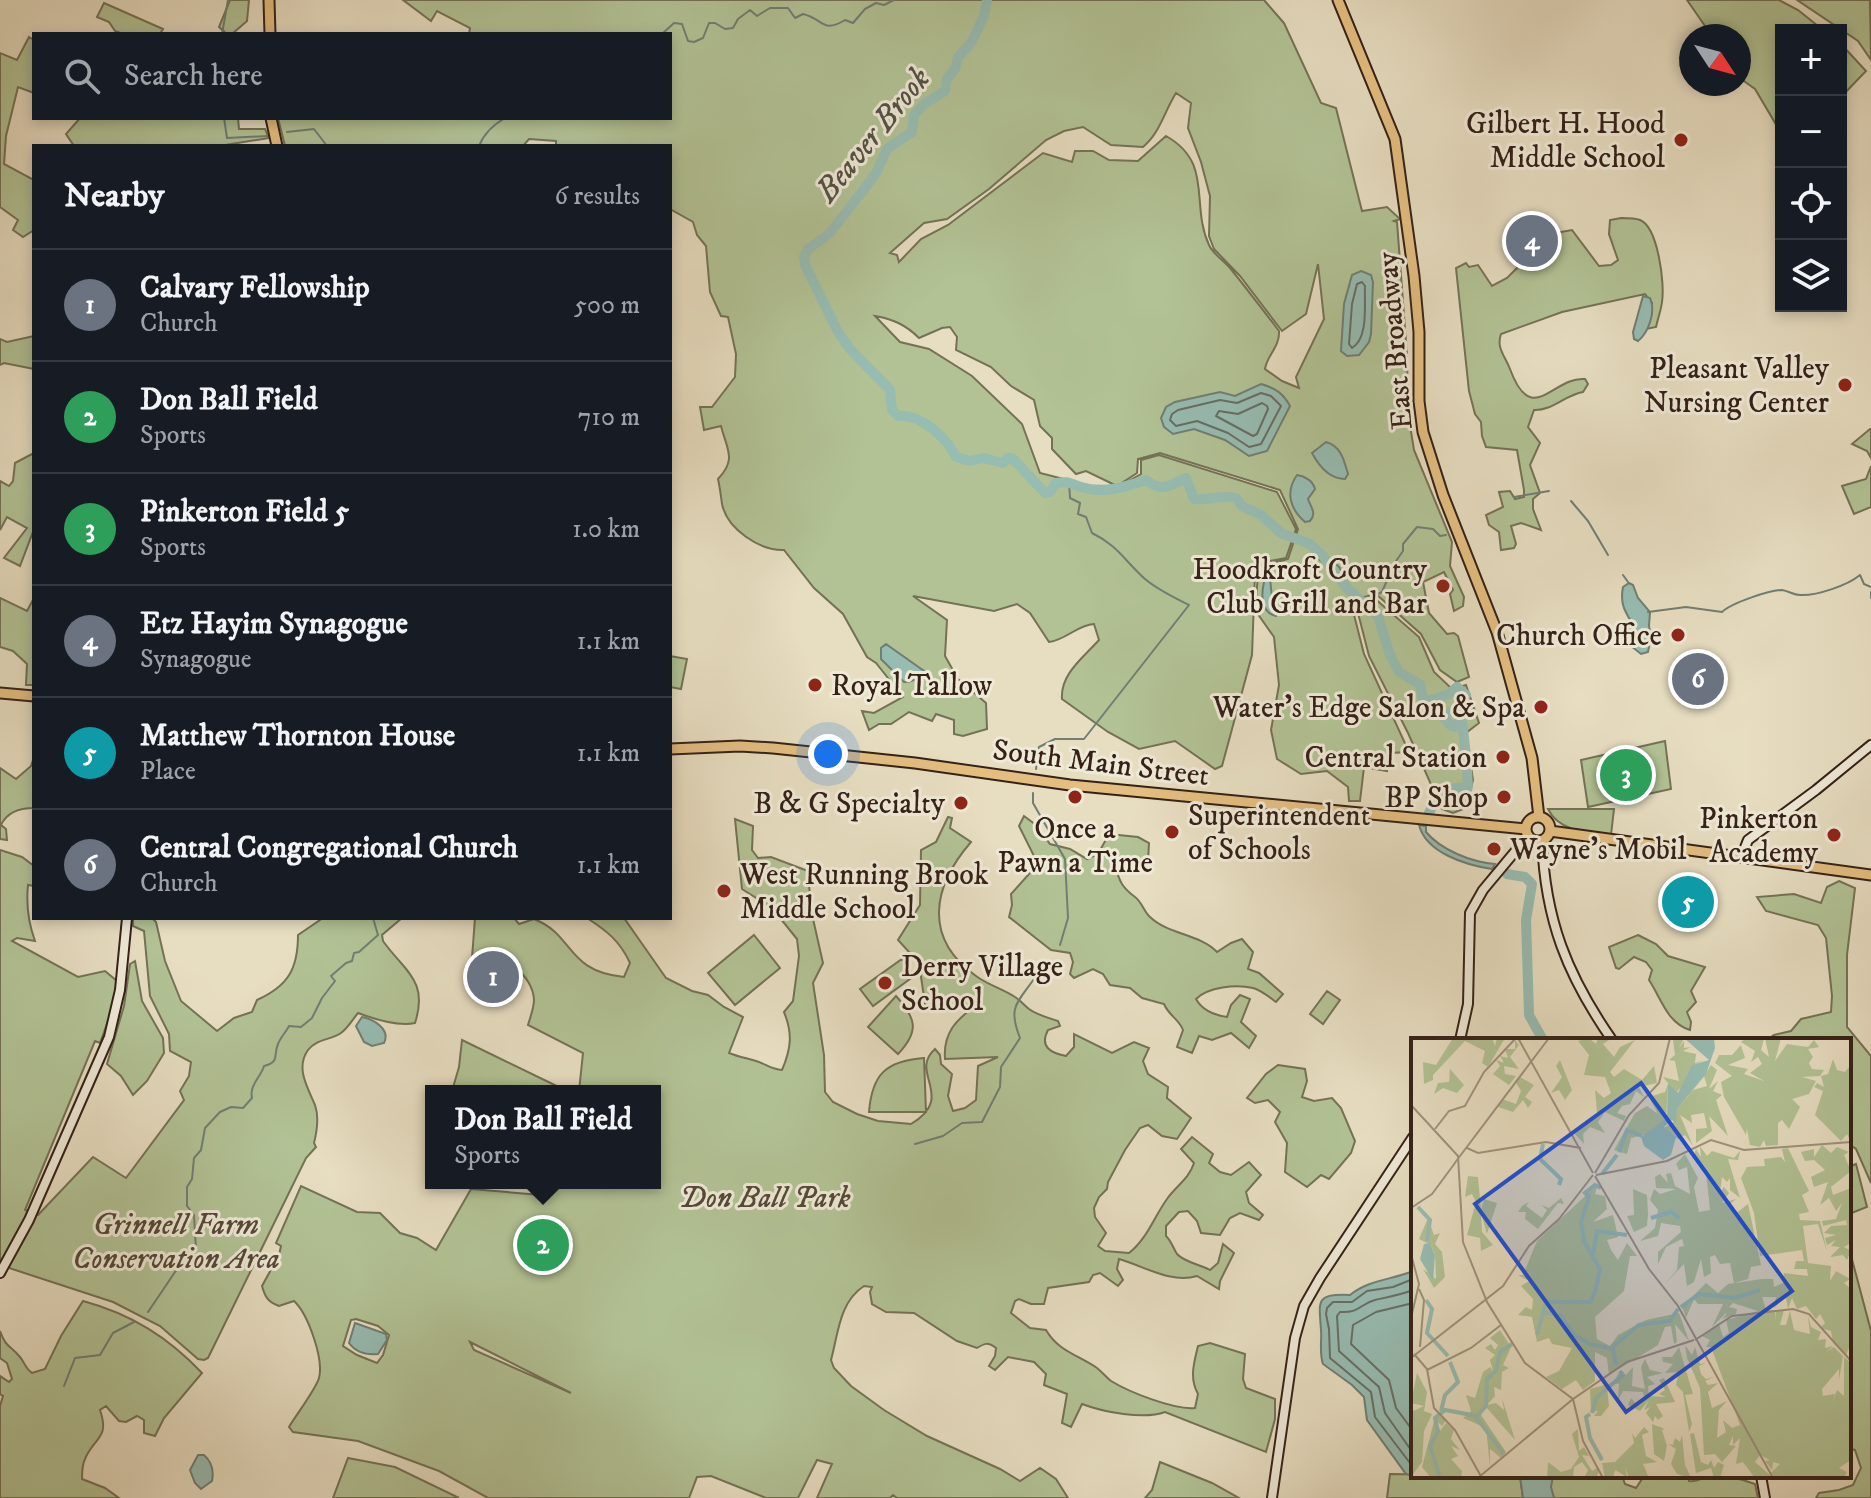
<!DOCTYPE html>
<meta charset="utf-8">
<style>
body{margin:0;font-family:"IM FELL DW Pica",serif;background:#242831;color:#f1f3f6}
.controls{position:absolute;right:24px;top:24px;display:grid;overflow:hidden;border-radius:0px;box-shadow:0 4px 12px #0003}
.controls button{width:72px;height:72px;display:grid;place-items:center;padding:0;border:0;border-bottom:2px solid #363941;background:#171b24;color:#f1f3f6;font:40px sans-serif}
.compass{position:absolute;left:1679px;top:24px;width:72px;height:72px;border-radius:50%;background:#171b24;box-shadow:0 4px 12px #0003;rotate:126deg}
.you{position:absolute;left:828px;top:754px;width:28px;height:28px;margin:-20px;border:6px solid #fff;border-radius:50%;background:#1a73e8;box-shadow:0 0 0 12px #1a73e833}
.badge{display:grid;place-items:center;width:52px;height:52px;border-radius:50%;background:#c59692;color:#fff;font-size:26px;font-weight:700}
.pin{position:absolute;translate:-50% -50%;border:4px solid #fff;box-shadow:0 2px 8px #0006}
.popup{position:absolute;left:425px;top:1085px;width:236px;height:104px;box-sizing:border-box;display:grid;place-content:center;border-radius:0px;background:#171b24;filter:drop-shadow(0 2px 6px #0005);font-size:26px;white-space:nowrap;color:#9ea1a6}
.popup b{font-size:30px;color:#f1f3f6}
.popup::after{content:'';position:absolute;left:50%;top:100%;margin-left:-16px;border:16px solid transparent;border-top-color:#171b24}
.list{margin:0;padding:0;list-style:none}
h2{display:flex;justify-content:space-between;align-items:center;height:104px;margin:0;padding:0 32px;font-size:34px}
h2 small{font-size:26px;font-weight:400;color:#9ea1a6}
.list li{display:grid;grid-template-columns:52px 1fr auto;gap:24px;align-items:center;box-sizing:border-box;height:112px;padding:0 32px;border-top:2px solid #363941}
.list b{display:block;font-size:30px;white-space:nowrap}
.list p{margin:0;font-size:26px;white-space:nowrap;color:#9ea1a6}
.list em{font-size:26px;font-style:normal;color:#9ea1a6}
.icon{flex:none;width:44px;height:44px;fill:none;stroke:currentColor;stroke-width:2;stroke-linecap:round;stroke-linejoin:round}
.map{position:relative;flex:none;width:1871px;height:1498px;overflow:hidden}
.search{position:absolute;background:#171b24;box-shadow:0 4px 12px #0003;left:32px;top:32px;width:640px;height:88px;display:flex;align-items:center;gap:20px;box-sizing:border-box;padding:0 28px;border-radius:0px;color:#9ea1a6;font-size:30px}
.panel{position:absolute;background:#171b24;box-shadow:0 4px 12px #0003;left:32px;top:144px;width:640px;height:776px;border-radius:0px}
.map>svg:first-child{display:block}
</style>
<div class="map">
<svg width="1871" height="1498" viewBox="0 0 1871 1498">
<rect width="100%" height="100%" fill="#e7ddc1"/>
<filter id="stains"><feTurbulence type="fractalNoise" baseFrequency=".0025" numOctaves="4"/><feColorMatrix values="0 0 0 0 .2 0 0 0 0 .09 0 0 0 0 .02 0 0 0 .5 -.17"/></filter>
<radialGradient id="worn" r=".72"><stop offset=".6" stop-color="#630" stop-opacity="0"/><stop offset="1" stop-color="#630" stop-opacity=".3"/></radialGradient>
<path fill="#b2c295" stroke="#747256" stroke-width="2" fill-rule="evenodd" d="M230,0H249L247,21L232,34H227L219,27Z
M403,0H1264L1284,23L1321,103L1336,108L1362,211L1387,207L1400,219L1394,221L1397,222L1407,355L1408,413L1414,450L1452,542L1450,566L1464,597L1463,606L1454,611L1450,594L1453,590L1444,572L1423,582L1429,613L1447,634L1454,633L1458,636L1469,677L1457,682L1440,670L1421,634L1376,594L1360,598L1353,611L1364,654L1409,752L1390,753L1387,771L1364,767L1360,801H1349L1348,787L1327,771L1301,774L1277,759L1271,730L1279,685L1274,637L1255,610L1258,575L1266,565L1288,559L1298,529L1280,490L1160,453L1138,459L1137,473L1117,486L1086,471L1076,474L1052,449V438L1040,426L1034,400L1011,386L991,367L956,350L957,337L950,327L942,328L919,338C906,325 893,319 875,316L900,342L929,349L972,376L1022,424L1040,473L1095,487H1118L1141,474V460L1159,455L1277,492L1296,529L1286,558L1264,562L1255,573L1252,655L1222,766L1215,769L1175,741L1139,749L1108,732L1062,699C1060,674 1084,657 1099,640L1094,624C1077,625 1066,640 1049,642L1030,613L1017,604L994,611L913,596L947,620L945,656L958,679L986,703L987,729L963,736L954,734V720L936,714L932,721L909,712L891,724H879L869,730L862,711L874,713L903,697L876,663L867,657L843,614L814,588L784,550C760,551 727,529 722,504C721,496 720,488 718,479C737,459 727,450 721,426L704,430L700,407H712L735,377L736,354L728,317L721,316L710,292L706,246L697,235L693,222L670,209V146H556V141L529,139L523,146H285L278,118H670V34H469L470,28L437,11L431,21ZM1176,93L1191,103L1188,128L1201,162L1210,196L1209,236L1214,249L1240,276L1282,331L1306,314L1318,264L1324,319L1296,377L1299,388L1282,381L1265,369C1267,355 1280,347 1279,331C1263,310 1247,289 1230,268C1224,261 1213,254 1209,245C1190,204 1214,163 1166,136L1138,161L1109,160L1093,151H1075L1072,162L1043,153L948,225L921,239L899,262L897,255L890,253L924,223L947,219L989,189L1046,140L1064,131L1083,127L1111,145L1143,147C1160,133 1164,112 1176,93Z
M1687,0H1779L1798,10L1823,30H1781V133L1755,89L1741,79L1739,73V36H1712Z
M1797,0H1870L1871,60L1858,41Z
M104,3L163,29L160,34H123L115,31L109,22L97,17Z
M29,37L34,40V93L18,87L6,136L4,164L34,180V230L23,237L13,230L18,220L0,207V53L17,60Z
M1841,44L1866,71L1841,97Z
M80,118H238L239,129H265L269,138L219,146H74L66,134Z
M1621,218C1626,218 1635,218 1640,220C1658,227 1665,284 1662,302C1661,310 1658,318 1656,327L1646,329L1652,303L1645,294L1562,312L1501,334C1496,348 1505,356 1510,369C1532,429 1553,376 1585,379L1588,384L1583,392C1565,395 1552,411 1534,410L1528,427L1540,443L1530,465L1540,493L1533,499V509L1541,530L1521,523L1511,526L1516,544L1514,548L1501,550L1499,532L1489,525L1486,515L1503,507L1499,492L1510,491L1515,499L1524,497V490L1517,450L1486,447L1482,436L1481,422L1475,414L1469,391L1456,268L1466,263L1469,267L1478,265L1492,286L1507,278L1525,260H1538L1560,244L1555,233L1572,230L1599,266L1611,265L1618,260L1609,234L1610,220Z
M34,336V369L4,363L0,365V339L7,342Z
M1870,429L1871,431V458L1867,451L1852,444Z
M34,453V529L20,566L4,558L27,528L7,517L0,530V481L9,486L13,481L15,463Z
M1871,466V507L1854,514L1842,486L1866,479Z
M1373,597L1419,637L1434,672L1452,689L1466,685L1479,723L1466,733L1473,780L1466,808L1453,813L1442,809L1408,733L1369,656L1358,613L1364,602Z
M0,598L27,611L34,598V685H26L27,664L13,651L0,647Z
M670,656L687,659L681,689L670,687Z
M1665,741L1671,789L1588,807L1581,760Z
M34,757V808C21,808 7,812 1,825L6,829L7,840L0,839V768L16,779L31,766Z
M1548,809H1614L1611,835C1588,832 1559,832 1548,809Z
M1024,816L1036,825L1050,844L1070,849L1087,859L1098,854L1109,834L1138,837L1149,843L1148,861C1137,864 1127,862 1116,867C1119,882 1123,888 1135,897C1142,902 1144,912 1150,917C1169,935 1200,934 1217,952L1231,943L1242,939L1253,952L1248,969L1259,973L1283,994L1276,1002C1269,997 1261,990 1253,988C1236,984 1208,987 1196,999C1202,1010 1214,1015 1227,1017L1231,1005L1240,995L1250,999L1241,1022L1256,1036L1249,1048L1231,1033L1212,1040L1199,1036L1192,1053L1177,1047L1183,1030C1179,1019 1169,1016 1164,1004L1142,998L1130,988L1110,985L1103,974L1093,969L1074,978L1070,974L1073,962L1070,953L1051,950L1009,917L1012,905L1011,894L1038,864L1019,826Z
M948,817L952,818L950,828L971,842C932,887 923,938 976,976C988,985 1003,989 1015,997C1020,1000 1024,1005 1029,1009C1037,1015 1049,1018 1058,1021L1060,1026L1048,1030C1039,1047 1051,1053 1066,1056L1074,1047V1034L1112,1053L1134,1042L1149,1048L1143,1061L1148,1074L1168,1087L1167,1098L1191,1118L1177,1139L1162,1136L1148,1125L1140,1128L1125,1150L1108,1182L1107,1189L1099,1197L1094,1208L1095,1217L1106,1233L1098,1246L1105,1251L1129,1253C1147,1239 1154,1217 1167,1199C1176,1186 1189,1179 1194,1163L1181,1149L1192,1137L1213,1154L1209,1163L1220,1172L1231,1175L1249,1162L1261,1175L1246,1192L1249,1203L1263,1215L1259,1220L1240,1213L1230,1218L1220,1235L1201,1233L1197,1221L1188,1211L1179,1212L1166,1226V1236C1172,1242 1173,1248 1177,1254C1184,1262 1201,1265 1210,1270L1218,1263L1223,1244L1234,1253L1220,1281L1219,1289L1197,1276C1171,1284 1144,1266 1119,1259L1117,1269L1123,1280L1118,1286L1100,1273L1093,1275L1089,1282L1048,1288L1044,1304H1031L1019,1299L1015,1301L1011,1313L1030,1328L1046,1330C1058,1351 1078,1355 1097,1368C1102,1372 1106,1377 1111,1381C1129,1392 1174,1410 1195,1408L1198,1394C1189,1378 1194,1363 1198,1346L1210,1343L1245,1354L1243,1379L1246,1388L1275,1399V1419L1266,1452L1165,1412C1144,1420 1103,1412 1082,1404L1071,1427L1062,1423L1067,1394L1044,1385L1046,1374L1034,1362L1008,1357L995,1370L989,1366L995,1356L996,1348C988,1342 985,1343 977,1348L957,1341L914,1313L886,1312L872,1304L870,1292L872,1287L864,1286C839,1302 838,1335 831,1360L834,1368L851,1386L884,1410L927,1436L1000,1469L1020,1481L1040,1468L1056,1479L1068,1498H897L893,1495L890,1498H817L832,1464L817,1460L798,1498H766L711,1476L697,1477L689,1498H488L439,1471L358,1441L293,1432L289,1427C296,1415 316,1389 319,1378C324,1359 308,1314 294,1301L279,1306C268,1302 265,1297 262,1286L279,1255L281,1246L276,1243L301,1186L357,1212L380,1213L400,1233L417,1238L436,1250L471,1189L541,1195L547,1183H655V1091H579L583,1053L528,1025C530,1018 534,1008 534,1000C533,976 505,952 483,969L478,959L472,958L475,918H514L519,924L534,919C575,935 565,971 624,977L630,963C620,941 607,931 587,918H624L666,978L692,991L708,995L724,1007L743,1017L729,1053C739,1057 746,1058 756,1061C766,1064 771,1069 782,1070C791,1049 793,1034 784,1012L793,1001L799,956L797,939L772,908L742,889L735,819L753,826L752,850L758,858L771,857L808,871L811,910L823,963L813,983L824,1055L825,1092L833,1102L857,1114L878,1121L911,1124C957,1097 908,1073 935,1049L940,1055L941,1064L952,1074L948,1096L953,1111L965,1108L976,1100L978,1066L998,1057L945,1059C943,1033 956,1020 975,1006L964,1003C950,1013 939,1015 925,1004L919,963L898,940L920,905L921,850L936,842ZM356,1319L378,1326L389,1335L383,1355L377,1363L357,1355L343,1346L351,1320ZM470,1342L571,1393L474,1350Z
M0,850L22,857L34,866V886L28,885C26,905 28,922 35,941L17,938L12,941L78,977L105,971L117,981L112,1010L100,1043L95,1041L25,1210L38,1215L93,1157L126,1178L184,1100L180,1091L189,1076L191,1062L170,1051L169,1034L150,996L144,931L133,926V918H152L156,922L165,961L181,1001L217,1031L234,1018L252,1012L257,1000C288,986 298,969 298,935L323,918H402L382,935L383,941C404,971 429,980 415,1023C398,1027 374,1019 358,1013C353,1019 348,1028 341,1033C331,1040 316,1039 308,1050C295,1068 308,1088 315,1105C319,1116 317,1131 314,1143L316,1147L306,1158L208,1358L204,1360L198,1359L160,1326L113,1302L0,1265Z
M1839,881L1855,888L1847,955V1027L1871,1056V1183L1856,1149L1849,1144V1040H1767L1774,1035L1791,1031L1801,1019L1831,1012L1832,996L1826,938L1818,925L1766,911L1757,897L1794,894L1821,903L1827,887Z
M754,935L780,968L735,1005L708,973Z
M1638,935L1656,944L1668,956L1705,967L1691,991L1696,1002L1687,1012L1691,1022L1690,1030C1667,1023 1661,998 1649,980L1652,970L1646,962L1634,957L1619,969L1616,968L1609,947Z
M902,959L914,976L873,1006L860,989Z
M135,961L142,1001L163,1038L164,1053L147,1081L133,1095L121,1076L107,1064L124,1006L130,964Z
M1327,991L1340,1000L1323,1024L1310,1014Z
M896,996C916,1018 920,1031 898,1054L868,1027Z
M462,1040L567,1091H452L459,1067Z
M924,1058L926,1112H869C872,1074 886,1061 924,1058Z
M1278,1065L1305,1069L1307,1081L1302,1097L1314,1101L1332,1098L1341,1108L1355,1141L1351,1153L1329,1179L1321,1175L1307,1187L1285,1172L1287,1143L1275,1122L1280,1112L1268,1100L1255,1103L1247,1098L1266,1074Z
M1856,1164L1867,1207L1849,1214V1167Z
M1849,1248L1871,1331V1498H1816L1819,1493L1839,1490L1853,1485L1861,1468L1855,1450L1849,1449Z
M83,1301C131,1314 168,1337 202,1373L164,1418L155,1436L144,1433V1420L137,1416L126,1422L119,1421L106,1406L100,1410C110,1439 94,1437 85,1459C82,1465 82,1473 82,1479L105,1488L119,1498H0V1406L3,1396L0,1394V1376L9,1382L12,1379L7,1363L0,1358V1331C7,1349 9,1344 20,1357C25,1363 25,1368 32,1373L45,1369L61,1336Z
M348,1458L395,1467L459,1498H333Z
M1160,1462L1212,1483L1239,1498H1145L1152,1490Z
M1390,1474L1520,1476L1523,1498H1387Z
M1553,1476H1622L1625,1484L1636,1488L1644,1476H1688L1689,1481C1699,1482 1699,1479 1708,1476C1722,1472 1742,1480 1755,1484L1758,1498H1554L1550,1487Z"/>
<path fill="#97bcb2" stroke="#707e74" stroke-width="2" d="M1361,271L1371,275L1373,282L1371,334L1369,342L1359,355L1347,356L1341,351L1344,304L1352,275Z
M1643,296L1650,298C1656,311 1649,332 1638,341L1634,339L1633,332Z
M1261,384C1275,388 1283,393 1290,406L1267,451L1249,456L1225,440L1194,429L1173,434L1164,427L1161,418L1166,407L1175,402L1220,392L1235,396Z
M1326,442C1341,446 1344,460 1348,474L1345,479C1330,479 1319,466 1312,453Z
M1297,475C1305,476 1313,481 1315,489L1308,499C1311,508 1317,513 1310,521L1305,522C1290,509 1285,492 1297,475Z
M1314,546L1339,567L1349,587L1363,599L1361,603L1346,592L1335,572L1320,560L1310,548Z
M1270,578L1272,598L1279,614L1276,616C1261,613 1261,595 1264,582Z
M1629,583L1633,585L1638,598L1650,612L1649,626L1651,637L1648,652L1641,654L1631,646L1626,631L1632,623C1624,610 1620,603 1623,587Z
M886,644L924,671C918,678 914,682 904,682L881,659V648Z
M1419,825L1426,826V832C1441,850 1471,862 1495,864L1492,869C1466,865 1426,853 1419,825Z
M362,1017C373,1019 391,1029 384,1043L372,1046L364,1042L356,1026Z
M1413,1271V1474L1411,1475L1406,1474L1367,1420L1364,1397L1352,1385L1323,1364C1319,1352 1322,1342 1321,1330C1319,1301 1315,1293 1350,1295C1368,1280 1391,1280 1413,1271Z
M355,1323L386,1334L387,1340L378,1354C366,1355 356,1353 349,1343Z
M198,1455H204C212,1462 214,1471 212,1481L201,1489L195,1483L190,1470Z
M1520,1476H1553L1551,1487L1554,1498H1523Z"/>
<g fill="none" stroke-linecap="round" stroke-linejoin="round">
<path stroke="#666e65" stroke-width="2" d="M1362,282L1365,286C1364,304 1369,338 1352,348L1349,344L1352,304L1357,284Z
M1261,393L1271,396L1281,406L1261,444L1249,447L1228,433L1197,421L1176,426L1170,420L1172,414L1178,410L1220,400L1237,403Z
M1262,403L1267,406L1268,409L1257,434L1253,436L1216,416L1219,411L1238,414Z
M1413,1279L1393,1287L1367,1291L1352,1302H1333L1327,1308L1326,1314L1329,1329L1330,1358L1371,1392L1375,1417L1413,1467
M1413,1290C1400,1295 1388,1297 1375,1300C1359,1304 1361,1313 1340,1312L1337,1316L1339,1351L1379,1387L1385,1413L1413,1453
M1413,1303L1376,1312L1353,1325L1351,1344L1389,1380L1396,1408L1413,1431"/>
<path stroke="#707e74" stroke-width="2" d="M222,34L228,0
M662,34L674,23L682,24L688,41L694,42L703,38L709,23H715L725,29L733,28L738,19L750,10L757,16L770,8H788L795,18L803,14C824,19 822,34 845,20L853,23L865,9L876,3L884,5L894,0
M224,118L227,138L267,136
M287,132L314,129L327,146
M479,146C484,133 493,125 505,118
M1514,497L1549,491
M1571,501L1588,521L1608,555
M1396,561L1403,551V544L1417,527L1433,529L1440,536L1446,535
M1623,575L1628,582
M1871,592V598
M1364,601L1382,592L1394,564
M1648,612L1686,607L1722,612C1731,603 1770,590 1782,590C1789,591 1793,595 1800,595C1817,596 1848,585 1860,575L1864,584L1871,587
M1036,769L1039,747L1055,739H1084L1189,605C1173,597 1158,590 1145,579C1125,561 1117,545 1092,533L1086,517L1078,514L1080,503L1070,498L1069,481
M1033,793V803L1065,859L1068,918L1060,945
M915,1144L943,1136L962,1123L982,1122L1000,1087L1001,1067L1020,1038C1008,1008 1016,1004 1034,979
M148,1312L175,1272L196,1250L194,1215L187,1206V1187L192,1179L194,1158L201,1150L205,1128L220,1112L231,1107L243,1108L252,1098C249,1085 261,1077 264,1066C280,1062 273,1056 278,1044C280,1038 286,1032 289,1026L301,1027L312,1018L322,998L335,981L331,976L346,963L352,961L354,953L359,952L378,935L373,918
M64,1386L75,1358L100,1355L113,1333L134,1322"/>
<path stroke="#97bcb2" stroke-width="10" d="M987,0L984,16L971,43L958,57L956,67L947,79L945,91L924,104L914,115L912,132L887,149L876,173L865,188L829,234L808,249L804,256L805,265L838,332L850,349L890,390L892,410L898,416C921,414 946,437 956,457L970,461L983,458L1003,463L1008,458L1013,459L1045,493L1050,492L1056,483C1070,481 1068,483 1081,487C1103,494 1125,487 1146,480C1163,493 1169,486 1186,478L1194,499C1209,501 1221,494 1236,498L1242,506L1261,515L1281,533L1310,544L1323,556L1346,587L1378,616L1390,655L1399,672L1420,684L1423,699L1428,701L1449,694L1457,687L1466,695L1460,707L1443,716L1451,726L1455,727L1460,719L1462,721L1466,756L1464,765L1467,770L1468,787L1440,790L1429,813
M1507,874L1525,877L1532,884L1526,920L1529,1015L1543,1040"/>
<g stroke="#352118" stroke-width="12">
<path id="secondary" d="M1542,840C1545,920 1567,975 1612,1040
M1747,859L1744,850L1748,840L1816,790L1871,745
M1460,1040L1468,1004L1470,913L1483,890L1528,836
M0,1273L29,1220L109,1037L120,990L127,918
M1761,1476L1765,1498
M1272,1498L1295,1338L1304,1306L1320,1278L1413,1137"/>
</g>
<g stroke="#352118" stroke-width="13">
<path id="primary" d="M269,0L270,34
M1338,0L1395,139L1414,276L1419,332V401L1423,432L1443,495L1497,632L1532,758L1539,817
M271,118L277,146
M0,693L34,696
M670,749L740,746L773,748L915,763L1070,785L1526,829
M1526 829a12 12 0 1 1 24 0a12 12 0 1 1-24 0Z
M1550,831L1871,875"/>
</g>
<use href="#secondary" stroke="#efe9d7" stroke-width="8"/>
<use href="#primary" stroke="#e4be80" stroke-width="9"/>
</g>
<g fill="#8f2418" stroke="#efe9d7" stroke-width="3">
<circle cx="1681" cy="140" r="8"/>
<circle cx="1845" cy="385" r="8"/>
<circle cx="1443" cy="586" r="8"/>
<circle cx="1678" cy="635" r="8"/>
<circle cx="815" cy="685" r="8"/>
<circle cx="1541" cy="707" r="8"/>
<circle cx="1503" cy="757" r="8"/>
<circle cx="1075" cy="797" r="8"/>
<circle cx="1504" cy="797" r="8"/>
<circle cx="961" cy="803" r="8"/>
<circle cx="1172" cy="832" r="8"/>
<circle cx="1834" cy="835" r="8"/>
<circle cx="1494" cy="849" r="8"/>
<circle cx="724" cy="891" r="8"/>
<circle cx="885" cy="983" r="8"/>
</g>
<g text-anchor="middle" stroke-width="6" stroke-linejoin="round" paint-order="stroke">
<g font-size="30" fill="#352118" stroke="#efe9d7" text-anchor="end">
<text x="1665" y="133">Gilbert H. Hood<tspan x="1665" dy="34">Middle School</tspan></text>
<text x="1829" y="378">Pleasant Valley<tspan x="1829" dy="34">Nursing Center</tspan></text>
<text x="1427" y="579">Hoodkroft Country<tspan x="1427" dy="34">Club Grill and Bar</tspan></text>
<text x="1662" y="645">Church Office</text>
<text x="831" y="695" text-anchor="start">Royal Tallow</text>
<text x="1525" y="717">Water's Edge Salon &amp; Spa</text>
<text x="1487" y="767">Central Station</text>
<text x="1488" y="807">BP Shop</text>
<text x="945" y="813">B &amp; G Specialty</text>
<text x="1188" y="825" text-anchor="start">Superintendent<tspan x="1188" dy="34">of Schools</tspan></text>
<text x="1818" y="828">Pinkerton<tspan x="1818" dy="34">Academy</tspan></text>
<text x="1075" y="838" text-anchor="middle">Once a<tspan x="1075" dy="34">Pawn a Time</tspan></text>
<text x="1510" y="859" text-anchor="start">Wayne's Mobil</text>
<text x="740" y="884" text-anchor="start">West Running Brook<tspan x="740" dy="34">Middle School</tspan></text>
<text x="901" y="976" text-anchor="start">Derry Village<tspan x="901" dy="34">School</tspan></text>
</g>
<g font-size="30" fill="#352118" stroke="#efe9d7">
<text transform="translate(1394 341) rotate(-95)" y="10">East Broadway</text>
<text transform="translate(1101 762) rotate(7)" y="10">South Main Street</text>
</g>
<g font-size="30" font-style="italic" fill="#544937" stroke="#efe9d7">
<text x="765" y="1207">Don Ball Park</text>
<text x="176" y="1234">Grinnell Farm<tspan x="176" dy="34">Conservation Area</tspan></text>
</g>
<g font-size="32" font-style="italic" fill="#525046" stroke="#efe9d7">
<text transform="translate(872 134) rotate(-51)" y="11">Beaver Brook</text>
</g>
</g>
<g transform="translate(1411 1038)">
<rect width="440" height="440" fill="#e7ddc1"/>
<path d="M42,0H81L84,8L86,0H94L77,29L71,25L74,13L54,3L22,37V42L13,46L12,24L25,27ZM178,0L185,6L187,0H201L192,6L203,19L209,9L224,2L199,34L203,39L213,31L231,42L243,28L246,45L228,49L233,59L225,53L219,66L211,68L206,75L215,78L213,83L194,74L187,84L194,95L179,89L172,96L173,106L164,96L186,75L184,52L193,60L200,55L194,39L173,37L178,17L167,3ZM273,0L268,10L273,3V10L280,9L272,13L285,16L284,25L293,22L282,27L279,39L265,55L252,39L268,43L264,23L258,22L264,17L262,2ZM335,0L353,1L350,12L358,19L354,0H370L364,23L376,6L397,9L403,2L408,9L397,11L402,19L398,25L401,31L413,32L409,38L391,39L405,43L398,56L381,61L389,69L378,91L371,82L367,85V107L355,108L353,102L349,109L339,107L336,91L335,97L313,59L310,44L321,38L304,25L308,17H321L330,7L334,20L317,27L337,31L333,36L353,43L339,35L351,26L347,19L340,24L344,13L330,4ZM104,2L108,7L99,19L108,31L93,28L94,36L105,38L98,47L82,36L89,28L85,22L93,25L89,18L97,20L94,11H104ZM422,21L426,32L434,34L440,27L439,102L436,96L430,103L404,77L412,53L403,49L406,45L413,49L410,38L417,36ZM149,22L161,52L154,62L148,52L140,55L151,39L145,28ZM300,27L306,32L298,51L307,43L302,53L311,57L305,62L317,98L298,78L301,93L285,105V91L296,90L293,75L280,77L281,85L269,77L282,108L274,97L267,101L253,90L264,83L266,71L282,52L296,48L293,38ZM39,31L53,47L46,55L32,50L23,56L27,45L38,44ZM109,39L123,47L114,59L121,64L117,70L112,62L102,74L87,69L91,61L105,66L110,53L104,43ZM257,46L255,82L242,95L220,100L216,116L203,112L224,75L236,68L247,76L238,59L254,54ZM411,107L420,115L426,109L438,114L433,117L440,133L420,149L422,157L440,150V205L433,209L440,213L436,222L432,217L419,219L429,209L420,208L425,202L416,207L414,200L425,197L413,195L420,188L436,187L435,182L412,188L411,183L425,181L431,165L425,173L418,160L409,167L417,144L403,149L400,139L414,132L403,122L394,123L390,114L403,111V119ZM289,108L296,118L301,113L323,120L329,113L327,122L317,121L329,160L319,152V140L316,144L311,139L309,154L313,149L318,155L311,165L325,161L319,166L323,177L337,166L350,227L340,229L337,241L323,245L319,225L309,226L304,217L299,219L300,235L293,239L290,221L283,244L276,248L273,226L253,247L266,232L268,209L273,208L271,201L255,209L247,226V214L270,194L269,188L250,185L247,198L229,203L244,190L247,172L239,162L243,151L249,156L265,151L245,150L244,139L249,136L257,145L255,136L260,135L264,148L279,156L276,129L268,132L265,126L274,116L287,140L283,149L288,174L299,172L295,134L282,120L285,111L290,119ZM377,110L398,153L391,157L398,174L388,176L389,182L409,183L416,213L407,186L392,188L397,225L420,228L419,243L425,233L439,241L433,245L440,251V306L435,317L422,305L420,293L409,290L414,285L409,276L405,281L395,268L386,271L381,260L377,271L375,259L363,270L365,259H351L355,272H364L365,282V272H373L369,287H375L379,273L383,292L399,296L397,278L400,289L410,294L407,302L415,301L414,310L422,308L415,314L423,309L432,318L428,342V331L411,351L412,358L424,356L421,366L426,352L433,358V319L440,325V422L428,430L436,434L433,440H364L360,435L369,426L362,424L361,432L354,423L359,422L349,417L344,424L360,438L344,440L332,424L325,426L329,400L322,407V398L318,407L325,408L311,424L304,416L293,417L289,350L276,320L274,307L281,317L284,309L289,326L295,325L288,328L290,336L295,341L303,339L294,343L297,347L307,345L297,354L301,370L316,363L308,372L306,400L315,394L312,382L321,390L329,387L300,309H295L299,302L291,298L308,286L312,299L318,295L315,282L347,273L322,265L318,269L326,271L325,276L311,281L315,277V275L301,289L312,266H287L283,261L275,280L271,269L295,245L307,255L317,246L351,241H362L363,249L372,245L373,235L397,238L396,231H383L385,223H393L391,212L349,218L343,175L330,140L336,129L354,128L353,121L370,119L374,124L371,111ZM57,138L67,139L70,172L73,161L86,165L76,196L70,175L71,194L82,207L70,213L69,200L56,197L65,164L61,156L54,159ZM187,146L184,156L194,158L196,171L182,184L202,177L207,199L196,202L200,212L207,222L216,205L226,218H219L213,253L184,279L186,301L199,308L207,297L235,282L268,275L278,303L264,286L266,304L263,306L260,288L254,289L247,307L198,337L196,320L184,314V343L172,352L165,342L151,351L135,339L148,333L161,310L141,306L138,300L126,304L121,279L107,277L115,269L121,272L122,261L110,248L118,243L107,237H112L126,203ZM222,151L236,157L237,176L236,188L223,194L216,178L223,177ZM150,160L153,166L147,165L127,191L114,181L115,174H107L111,168L118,164L115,168L131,180L136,172L130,167L138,170ZM17,180L23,197L29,195L24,206L31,214L34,239L23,250L12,231L25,241L24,216L20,207L8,201ZM89,292L100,309L92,327L98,330L91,334L90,352L83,349L84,358L76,367L85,365L93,372L91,360L104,402L75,369L70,377L95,414L90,420L79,411V428L75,390L52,380L60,373L55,357L64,360L72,334L79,329L82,333L79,322L84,317L74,310L80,306L84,312L87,307L79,300ZM268,309L282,356L274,357L281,386L278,394L272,354L265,347L268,334L254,335L262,326L252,324L251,319H261ZM234,321L239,332L252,335L236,339L244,346L237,348L238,358L255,359L248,356L254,352L248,342L253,340L264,364L245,366L252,378L247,382L244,378L242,384L235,375L239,369L233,372L238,362L229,373L217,367L220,360L224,365L233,360L232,354L212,353L207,362L208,346L202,345L209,333L214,338L222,329L221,348L234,351L230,329ZM6,335L16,354L13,373L21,376L13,393L11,424L0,439V374L13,368L0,365ZM201,345L196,349L198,368L190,378H183L187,373L180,374L179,351ZM25,376L35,382L31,388L25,382L29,393L35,385L43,392L40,401L49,412L40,408L47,418L40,421L51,433L50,440H20L11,429ZM241,386L254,391L251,392L256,408L252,428L253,423L243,416ZM233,389L238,394L231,397L235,418L246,424L232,426L238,440H218L214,429L216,439L204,432L202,440H194L191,425L204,424L223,405L221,395L224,400ZM167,391L168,413L173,409L178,418L171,417L181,433L186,430L188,433L186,438L173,440L177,432L171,424L163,429L162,440H136L137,424L150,434L160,431L168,419L161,396ZM283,395L290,424L297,427L300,422L303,430L307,424L313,427L309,440H303L300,430L285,435L279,396ZM271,397L274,427L280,440L266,436L260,426L265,411L257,406L262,407L264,400L269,404Z" fill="#b2c295"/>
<path d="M273,0H303L304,10L295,36L266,71L265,86L261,82L253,89L265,99L260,117L252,122L233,108L230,99L256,80L257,45L267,55L281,27L298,22ZM19,205L24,217L22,243L9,221L13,206Z" fill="#97bcb2"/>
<path fill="none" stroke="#97bcb2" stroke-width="4" d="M132,106L129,121L150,141L148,147M208,114L216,92L231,98M191,136L206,117M7,169L19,182L16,203M240,180L260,174L268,180M182,216L186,193L216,197M15,262L21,271L16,295L37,318M270,269L288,256L324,260L349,252M130,274L149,277L163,297L179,306L202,311L205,327M126,297L135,264H179L184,254L189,231L173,203L170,184L178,159L174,155L184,147L190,150M200,310L228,287L259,283L267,271M30,373L34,357L47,344L39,324M181,375L185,360L212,337L209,333M179,376L175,379L179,400L191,422M65,379L93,416M29,440L19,408L27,394L24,380L34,372L66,378L75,368L76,341L85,333L89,314L101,306"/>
<path fill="none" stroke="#a0927d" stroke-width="2" d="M107,0L182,135M0,67L47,118L52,204L76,264L114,325L162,361L216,324L283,302M24,91L38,73L54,68L73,34L105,0M56,110L67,115L135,104L170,110M43,126L138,0M184,135L218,77L248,45L259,0M185,137L256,123L300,102L333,112L440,104M184,138L238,231L267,268L362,440M0,170L21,156L44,125M0,216L8,246L0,280M8,251L13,262L9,309M284,302L321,278L382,271L398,276L440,323M3,316L16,331L23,370L44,392L71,440M0,320L92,248L118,208L148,181L182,137M16,332L60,310L90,287M162,361L172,403L192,440M68,439L162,361"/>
<path fill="#1d4ed8" fill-opacity="0.15" stroke="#1d4ed8" stroke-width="4" d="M230,45L381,253L215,374L64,166Z"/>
<rect width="440" height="440" fill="none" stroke="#352118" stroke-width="4"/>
</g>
<rect width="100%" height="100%" filter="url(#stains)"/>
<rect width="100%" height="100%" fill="url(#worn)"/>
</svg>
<div class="controls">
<button>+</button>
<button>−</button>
<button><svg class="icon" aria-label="locate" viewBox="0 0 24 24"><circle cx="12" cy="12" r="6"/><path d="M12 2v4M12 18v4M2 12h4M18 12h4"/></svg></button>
<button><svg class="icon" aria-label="layers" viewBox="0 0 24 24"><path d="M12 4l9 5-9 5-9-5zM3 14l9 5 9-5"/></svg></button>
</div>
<svg class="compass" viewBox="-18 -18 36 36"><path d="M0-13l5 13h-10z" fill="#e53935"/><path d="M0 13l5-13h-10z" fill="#9ea1a6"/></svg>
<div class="you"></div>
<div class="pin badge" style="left:493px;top:977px;background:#6b7280">1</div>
<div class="pin badge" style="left:543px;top:1245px;background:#2e9e5b">2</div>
<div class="popup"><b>Don Ball Field</b>Sports</div>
<div class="pin badge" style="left:1626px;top:775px;background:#2e9e5b">3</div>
<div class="pin badge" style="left:1532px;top:241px;background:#6b7280">4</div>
<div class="pin badge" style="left:1688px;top:902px;background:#0f9aa8">5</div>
<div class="pin badge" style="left:1698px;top:679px;background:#6b7280">6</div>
<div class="search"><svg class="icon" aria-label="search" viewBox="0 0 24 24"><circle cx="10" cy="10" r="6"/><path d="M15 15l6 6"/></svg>Search here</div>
<section class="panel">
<h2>Nearby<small>6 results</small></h2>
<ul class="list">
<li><span class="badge" style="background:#6b7280">1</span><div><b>Calvary Fellowship</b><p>Church</p></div><em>500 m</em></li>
<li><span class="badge" style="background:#2e9e5b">2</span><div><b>Don Ball Field</b><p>Sports</p></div><em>710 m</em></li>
<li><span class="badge" style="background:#2e9e5b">3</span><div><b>Pinkerton Field 5</b><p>Sports</p></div><em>1.0 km</em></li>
<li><span class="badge" style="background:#6b7280">4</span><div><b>Etz Hayim Synagogue</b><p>Synagogue</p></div><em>1.1 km</em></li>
<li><span class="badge" style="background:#0f9aa8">5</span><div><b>Matthew Thornton House</b><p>Place</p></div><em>1.1 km</em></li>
<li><span class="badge" style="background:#6b7280">6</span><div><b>Central Congregational Church</b><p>Church</p></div><em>1.1 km</em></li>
</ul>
</section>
</div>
